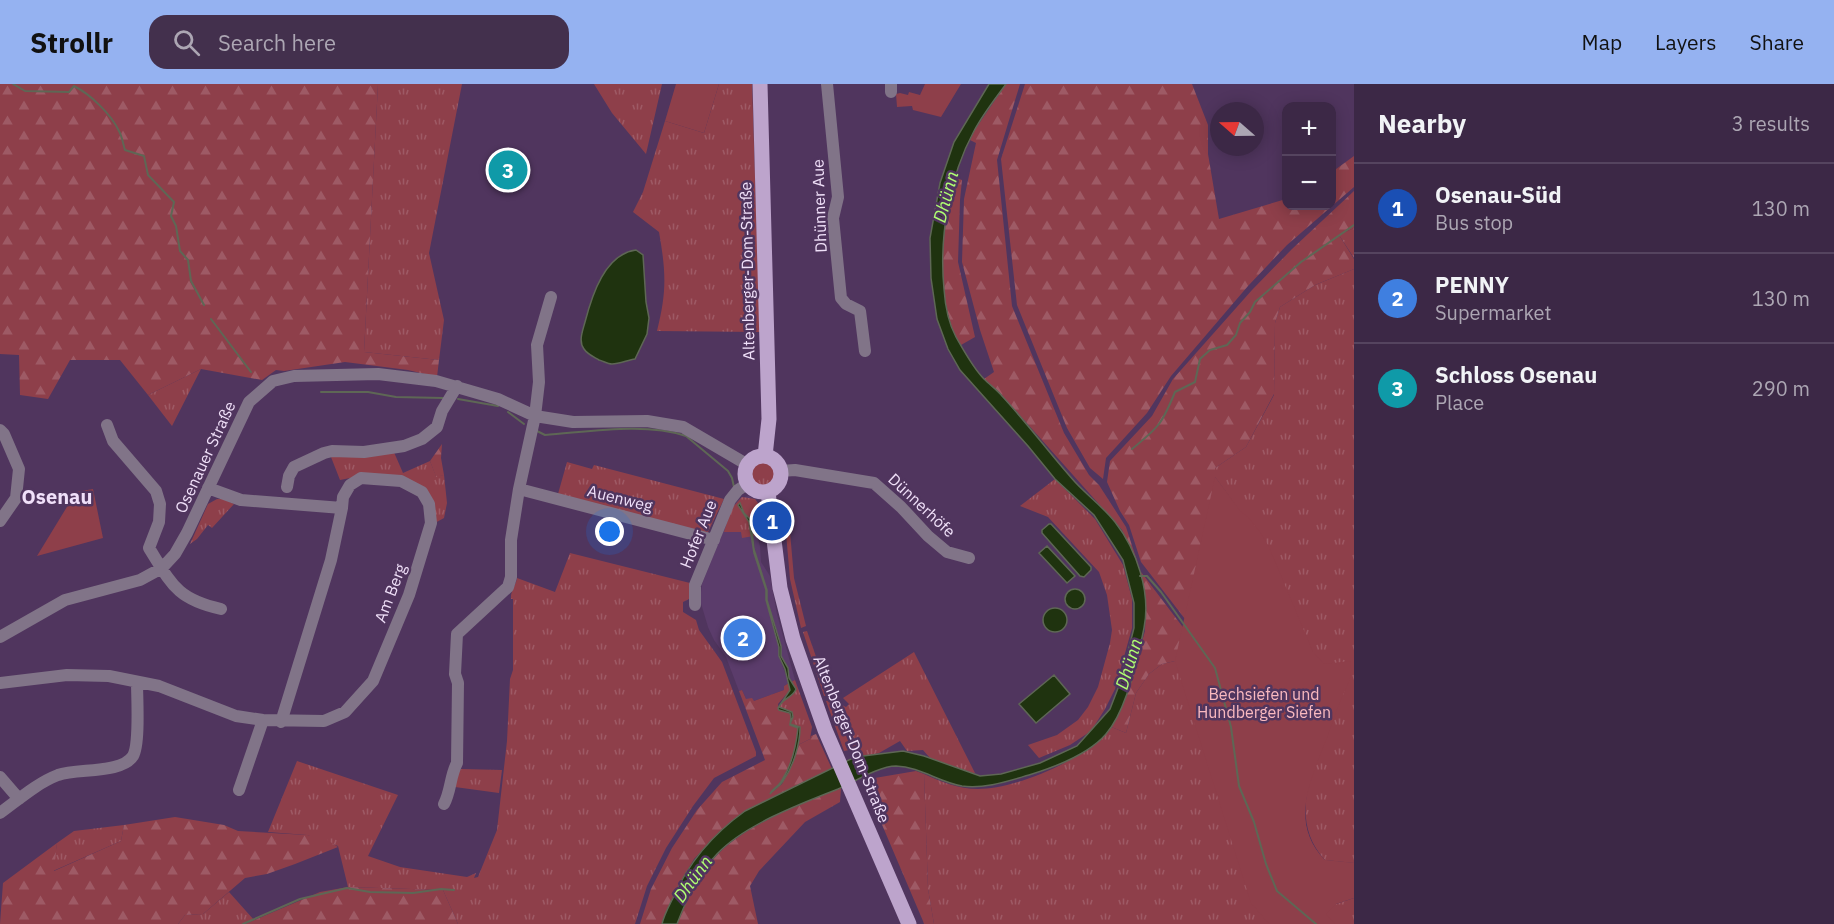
<!DOCTYPE html>
<meta charset="utf-8">
<style>
body{margin:0;font-family:"IBM Plex Sans",sans-serif;background:#43304d;color:#f1f3f6}
.controls{position:absolute;right:18px;top:18px;display:grid;overflow:hidden;border-radius:12px;box-shadow:0 3px 15px #0003}
.controls button{width:54px;height:54px;display:grid;place-items:center;padding:0;border:0;border-bottom:2px solid #55445f;background:#3c2846;color:#f1f3f6;font:30px sans-serif}
.compass{position:absolute;left:1210px;top:18px;width:54px;height:54px;border-radius:50%;background:#3c2846;box-shadow:0 3px 15px #0003;rotate:290deg}
.you{position:absolute;left:610px;top:448px;width:21px;height:21px;margin:-15px;border:4px solid #fff;border-radius:50%;background:#1a73e8;box-shadow:0 0 0 9px #1a73e833}
.badge{display:grid;place-items:center;width:39px;height:39px;border-radius:50%;background:#95b2f1;color:#fff;font-size:20px;font-weight:700}
.pin{position:absolute;translate:-50% -50%;border:3px solid #fff;box-shadow:0 2px 6px #0006}
.list{margin:0;padding:0;list-style:none}
h2{display:flex;justify-content:space-between;align-items:center;height:78px;margin:0;padding:0 24px;font-size:26px}
h2 small{font-size:20px;font-weight:400;color:#aca6b3}
.list li{display:grid;grid-template-columns:39px 1fr auto;gap:18px;align-items:center;box-sizing:border-box;height:90px;padding:0 24px;border-top:2px solid #55445f}
.list b{display:block;font-size:22px;white-space:nowrap}
.list p{margin:0;font-size:20px;white-space:nowrap;color:#aca6b3}
.list em{font-size:20px;font-style:normal;color:#aca6b3}
.icon{flex:none;width:33px;height:33px;fill:none;stroke:currentColor;stroke-width:2;stroke-linecap:round;stroke-linejoin:round}
.map{position:relative;flex:none;width:1354px;height:840px;overflow:hidden}
header{display:flex;align-items:center;gap:36px;box-sizing:border-box;height:84px;padding:0 30px;background:#95b2f1;color:#111}
header strong{font-size:28px}
nav{display:flex;gap:33px;margin-inline-start:auto;font-size:21px}
.search{width:420px;height:54px;background:#43304d;display:flex;align-items:center;gap:15px;box-sizing:border-box;padding:0 21px;border-radius:18px;color:#aca6b3;font-size:22px}
main{display:flex}
aside{flex:1;background:#3c2846}
.map>svg:first-child{display:block}
</style>
<header>
<strong>Strollr</strong>
<div class="search"><svg class="icon" aria-label="search" viewBox="0 0 24 24"><circle cx="10" cy="10" r="6"/><path d="M15 15l6 6"/></svg>Search here</div>
<nav><a>Map</a><a>Layers</a><a>Share</a></nav>
</header>
<main>
<div class="map">
<svg width="1354" height="840" viewBox="0 0 1354 840">
<defs>
<pattern id="grass-tufts" width="24" height="20" patternUnits="userSpaceOnUse" patternTransform="scale(1.5)"><rect width="24" height="20" fill="#8e3f4a"/><path d="M3 7l-1-3M5 7V3M7 7l1-3M15 17l-1-3M17 17v-4M19 17l1-3" fill="none" stroke="#9e5a65"/></pattern>
<pattern id="forest-firs" width="22" height="20" patternUnits="userSpaceOnUse" patternTransform="scale(1.5)"><rect width="22" height="20" fill="#8e3f4a"/><path d="M5 1l3.5 6h-7zM16 11l3.5 6h-7z" fill="#9e5a65"/></pattern>
</defs>
<rect width="100%" height="100%" fill="#50355e"/>
<path fill="#5b3c6b" d="M749,412L756,416L760,423V444L755,445L760,462L761,478L770,492L777,530L795,596L791,598L789,594L788,584L781,572V562L767,516V506L757,479L751,436H749L754,469L766,506V516L779,563V573L789,599L784,602V606L754,617L746,615L742,606L739,607L726,573L714,556L708,543L700,516L702,500L734,421L740,414Z"/>
<path fill="url(#grass-tufts)" d="M378,0H462L429,169L444,236L439,276L364,268Z
M594,0H662L646,70L612,29Z
M719,0H752L760,248L657,247C667,207 666,188 659,148L633,128L643,108L665,37L704,49Z
M1354,144V174L1339,151Z
M1354,185V779L1325,776C1301,750 1302,718 1313,686L1294,583L1241,428L1215,393V384L1246,363L1274,311L1275,239L1280,223L1315,201Z
M201,285L172,342L148,311Z
M393,366L403,389L430,377L436,392L444,391L447,419L444,434L433,440L425,406L350,394L340,396L331,373Z
M750 390a12 12 0 1 1 24 0a12 12 0 1 1-24 0Z
M567,378L592,385L594,381L724,415L707,450L558,410Z
M1055,395L1095,435L1123,481L1132,515V544L1115,605L1105,625L1091,647L1070,661L1039,674L1028,661L1057,651L1078,636L1088,623L1098,603L1110,559L1112,546L1107,511L1099,488L1048,433L1020,422Z
M742,413L755,415L760,422L759,443L755,444V447L759,448V451L742,454L741,448H724L731,425Z
M217,415H224L234,420L212,444L208,441L197,455L190,460L208,420Z
M790,448L794,494L806,542L801,544L790,495L786,449Z
M570,469L690,499L689,515L683,518V528L696,536L699,546L722,578L756,668V672L714,694L693,722L666,764L647,802L635,840H458L443,806L348,803L338,762L307,751L268,748L297,677L398,711L368,772L400,783L467,793L476,789L474,794L478,793L497,746L507,657L510,595L513,586V515H511C510,508 516,501 517,494L555,508Z
M807,547L827,604L831,606H839L828,612H824L803,548Z
M1195,567L1291,840H934L928,805L924,690C942,698 958,705 978,705C1016,705 1089,675 1109,642L1126,649L1136,609L1149,590L1162,580L1175,577Z
M914,568L975,689C952,688 938,685 923,666L907,667L900,657L879,669L860,674L854,665L844,667L826,617L832,616L846,623L849,620L843,614Z
M795,596L812,643L810,655L798,661L800,655L797,642L790,640L793,632L789,627L779,623L794,601L791,598Z
M461,685L502,686L499,709L455,703L456,692Z
M124,741L121,757L53,787L57,759L74,747Z
M229,808L254,836L245,840H178L185,831L203,830Z
M1354,814V840H1325L1317,830L1336,820Z"/>
<path fill="url(#forest-firs)" d="M0,0H378L364,268L439,276L437,293L408,286L345,278L284,287L276,286L262,296L201,285L148,311L120,276H70L48,315L20,311L19,271L0,270Z
M1006,0H1020L997,76L1012,222L1064,349L1089,391L1099,401L1126,443L1138,480L1122,446L999,308L984,295L994,288L980,246L962,178L964,115L976,59L970,56L974,47Z
M1025,0H1192L1208,41V70L1219,135L1286,115V122H1332V88L1354,72V103L1287,161L1248,202L1171,292L1147,329L1106,374L1103,395L1090,384L1067,344L1017,221L1001,75Z
M956,94L962,96L960,116L958,178L975,253L961,261C941,231 940,179 944,143C946,127 952,110 956,94Z
M1354,107V144L1339,151L1354,175V185L1315,201L1280,223L1275,239L1274,310L1246,363L1215,384V393L1269,463L1294,583L1314,658L1324,662C1307,701 1291,740 1324,776L1354,779L1336,820L1326,830L1212,570L1141,478L1129,441L1120,427L1107,398L1110,377L1152,332L1173,295L1252,206L1292,165Z
M442,360L441,374L444,391L436,393L430,377Z
M1141,488L1207,575L1195,567L1175,577L1162,580L1149,590L1136,609L1126,649L1109,642L1128,608L1145,547L1146,518Z
M789,599L790,606L778,620L779,626L791,630L790,641L798,644C796,663 792,679 783,695C779,702 773,703 770,710L782,700L788,688L798,661L810,655L811,652L816,650L832,685L745,727L729,739L694,775L677,805L662,840H640L651,805L672,764L697,726L722,698L765,676L739,607L742,606L746,615L752,614L754,617L784,606V602Z
M916,687L924,690L928,805L934,840H924L923,837L863,696Z
M841,704L840,718L805,738L759,787L750,802L758,840H677C687,814 699,789 719,769C747,741 803,718 841,704Z
M175,733L224,741L238,747L307,751L326,755L338,763L295,780L267,790L245,794L203,830L185,831L178,840H0L3,799L57,759L54,787L121,757L124,741Z
M348,803L443,806L458,840H245L320,808Z"/>
<path fill="#8e3f4a" d="M676,0H719L704,49L665,37Z
M925,0H961L941,33L913,26L912,22L897,23L896,10L900,9L908,11L909,8L920,11Z
M1215,393L1240,427L1248,433L1260,448L1269,463L1313,568L1324,580L1350,577C1354,594 1346,602 1340,618C1334,632 1330,647 1324,661C1309,701 1290,740 1325,776L1354,779V814L1336,820L1326,830L1335,840H1269L1251,819L1175,577Z
M93,405L103,454L37,472L76,408Z"/>
<path fill="#1f330f" stroke="#5e6755" stroke-width="1.5" d="M989,0H1006C995,15 983,30 974,47C949,93 939,153 944,205C945,220 949,240 956,253C964,267 973,284 984,295C990,301 997,306 1002,312C1028,340 1050,370 1075,398C1088,412 1103,423 1115,438C1137,466 1151,509 1144,544C1138,575 1127,626 1106,650C1088,671 1055,683 1029,691C1008,697 985,705 962,702C939,698 920,683 896,682C879,682 854,698 838,705C802,719 744,741 717,770C698,790 687,814 677,840H662C664,831 669,822 673,814C689,777 713,750 745,727L855,673L903,667L924,672L980,692L1001,690L1040,679L1077,662L1110,625L1120,599L1134,544V519L1123,476L1094,431L1055,395L1028,362L960,286L948,265L937,235L931,194L930,154L940,99L954,58Z
M636,166L643,171L646,218L649,234L647,250L635,275C628,276 619,280 612,280C608,280 603,277 599,276C594,273 587,270 584,265C578,257 583,246 585,238C592,211 605,170 636,166Z
M740,419L744,429L751,436L754,465L767,506V516L781,562V572L788,584L789,594L796,605C793,614 782,614 779,623L792,628L793,633L790,640L800,643C800,661 793,683 783,697C780,702 773,706 770,710C772,705 779,702 782,696C792,681 796,663 798,644L790,641L791,633L790,629L779,626L778,624L790,606L785,585L779,572V563L766,516V506L754,469L749,438L738,421Z
M1049,440H1051L1091,483V486L1084,493L1080,492L1042,449V446Z
M1047,462L1075,492L1067,499L1039,469Z
M1065 515a10 10 0 1 1 20 0a10 10 0 1 1-20 0Z
M1043 536a12 12 0 1 1 24 0a12 12 0 1 1-24 0Z
M1054,591L1070,610L1036,639L1019,620Z"/>
<g fill="none" stroke-linecap="round" stroke-linejoin="round">
<path stroke="#5e6755" stroke-width="2" d="M13,0L25,7L69,8L74,2C90,10 111,30 119,47C122,52 123,60 125,66L144,72L148,91L174,118L171,132L176,142L180,167L188,176L191,197L204,221
M211,235L251,288
M321,308H368L396,313L443,314
M458,315L498,322
M508,328L524,340
M537,347L545,351C588,348 645,338 686,352L728,387L732,394L734,403
M1132,365C1159,343 1162,340 1175,308L1195,298L1200,275L1210,266L1227,261L1236,251L1240,239L1250,228L1255,218L1301,178L1354,141
M1140,492H1147L1161,508L1215,584L1231,643L1239,702L1254,738L1266,780L1277,807L1316,840
M243,840L300,815L347,804L370,808L413,809L441,805L454,806"/>
<path stroke="#817488" stroke-width="12" d="M827,0L838,113L833,134L841,214L846,220L860,227L865,267
M891,8V0
M107,341L113,357L156,407L160,420L159,438L149,464C172,501 177,515 221,525
M0,346L4,350L19,385L16,414L0,437
M781,387L795,386L874,399L901,423L928,452L947,468L969,474
M287,403L289,392L294,383L324,369L332,367L364,368L404,362L422,355L437,343L442,327L457,302
M208,404L241,416L342,424L331,476L281,638
M519,405L714,456
M695,521V501L730,416L738,406L747,400
M0,553L65,516L140,496L162,484L175,470L187,449L249,318L273,297L294,292L378,290L436,297L498,315L535,332L573,338L647,337L683,343L748,381
M0,599L67,591L109,592L159,602L236,632L263,636L324,637L345,628L373,597L409,511L431,439L429,420L422,408L401,397L361,394L350,401L343,413L342,424
M0,693L19,715
M239,706L263,636
M444,720C451,707 450,692 457,679L458,599L455,590L457,550L508,503L511,493V456L519,405L535,332L539,298L537,261L551,213
M0,729C18,716 37,699 58,691C78,684 121,690 133,672C140,660 137,614 137,598"/>
<path stroke="#bda4cc" stroke-width="15" d="M760,0L769,335L765,372
M745 390a18 18 0 1 1 36 0a18 18 0 1 1-36 0Z
M768,408L780,504L793,555L825,646L909,840"/>
</g>
<g text-anchor="middle" stroke-width="5" stroke-linejoin="round" paint-order="stroke">
<g font-size="16" fill="#f0e0f9" stroke="#50355e">
<text transform="translate(819 122) rotate(-92)" y="6">Dhünner Aue</text>
<text transform="translate(747 187) rotate(-91)" y="6">Altenberger-Dom-Straße</text>
<text transform="translate(205 373) rotate(-65)" y="6">Osenauer Straße</text>
<text transform="translate(620 414) rotate(14)" y="6">Auenweg</text>
<text transform="translate(922 421) rotate(43)" y="6">Dünnerhöfe</text>
<text transform="translate(698 450) rotate(-68)" y="6">Hofer Aue</text>
<text transform="translate(390 509) rotate(-69)" y="6">Am Berg</text>
<text transform="translate(852 655) rotate(68)" y="6">Altenberger-Dom-Straße</text>
</g>
<g font-size="16" fill="#fab9bf" stroke="#50355e">
<text x="1264" y="616">Bechsiefen und<tspan x="1264" dy="18">Hundberger Siefen</tspan></text>
</g>
<g font-size="18" font-style="italic" fill="#affe72" stroke="#50355e">
<text transform="translate(946 113) rotate(-75)" y="6">Dhünn</text>
<text transform="translate(1129 580) rotate(-73)" y="6">Dhünn</text>
<text transform="translate(693 795) rotate(-54)" y="6">Dhünn</text>
</g>
<g font-size="20" font-weight="bold" fill="#f0e0f9" stroke="#50355e">
<text x="57" y="420">Osenau</text>
</g>
</g>
</svg>
<div class="controls">
<button>+</button>
<button>−</button>
</div>
<svg class="compass" viewBox="-18 -18 36 36"><path d="M0-13l5 13h-10z" fill="#e53935"/><path d="M0 13l5-13h-10z" fill="#aca6b3"/></svg>
<div class="you"></div>
<div class="pin badge" style="left:772px;top:437px;background:#1a4fb4">1</div>
<div class="pin badge" style="left:743px;top:554px;background:#3f7fe0">2</div>
<div class="pin badge" style="left:508px;top:86px;background:#0f9aa8">3</div>
</div>
<aside>
<h2>Nearby<small>3 results</small></h2>
<ul class="list">
<li><span class="badge" style="background:#1a4fb4">1</span><div><b>Osenau-Süd</b><p>Bus stop</p></div><em>130 m</em></li>
<li><span class="badge" style="background:#3f7fe0">2</span><div><b>PENNY</b><p>Supermarket</p></div><em>130 m</em></li>
<li><span class="badge" style="background:#0f9aa8">3</span><div><b>Schloss Osenau</b><p>Place</p></div><em>290 m</em></li>
</ul>
</aside>
</main>
